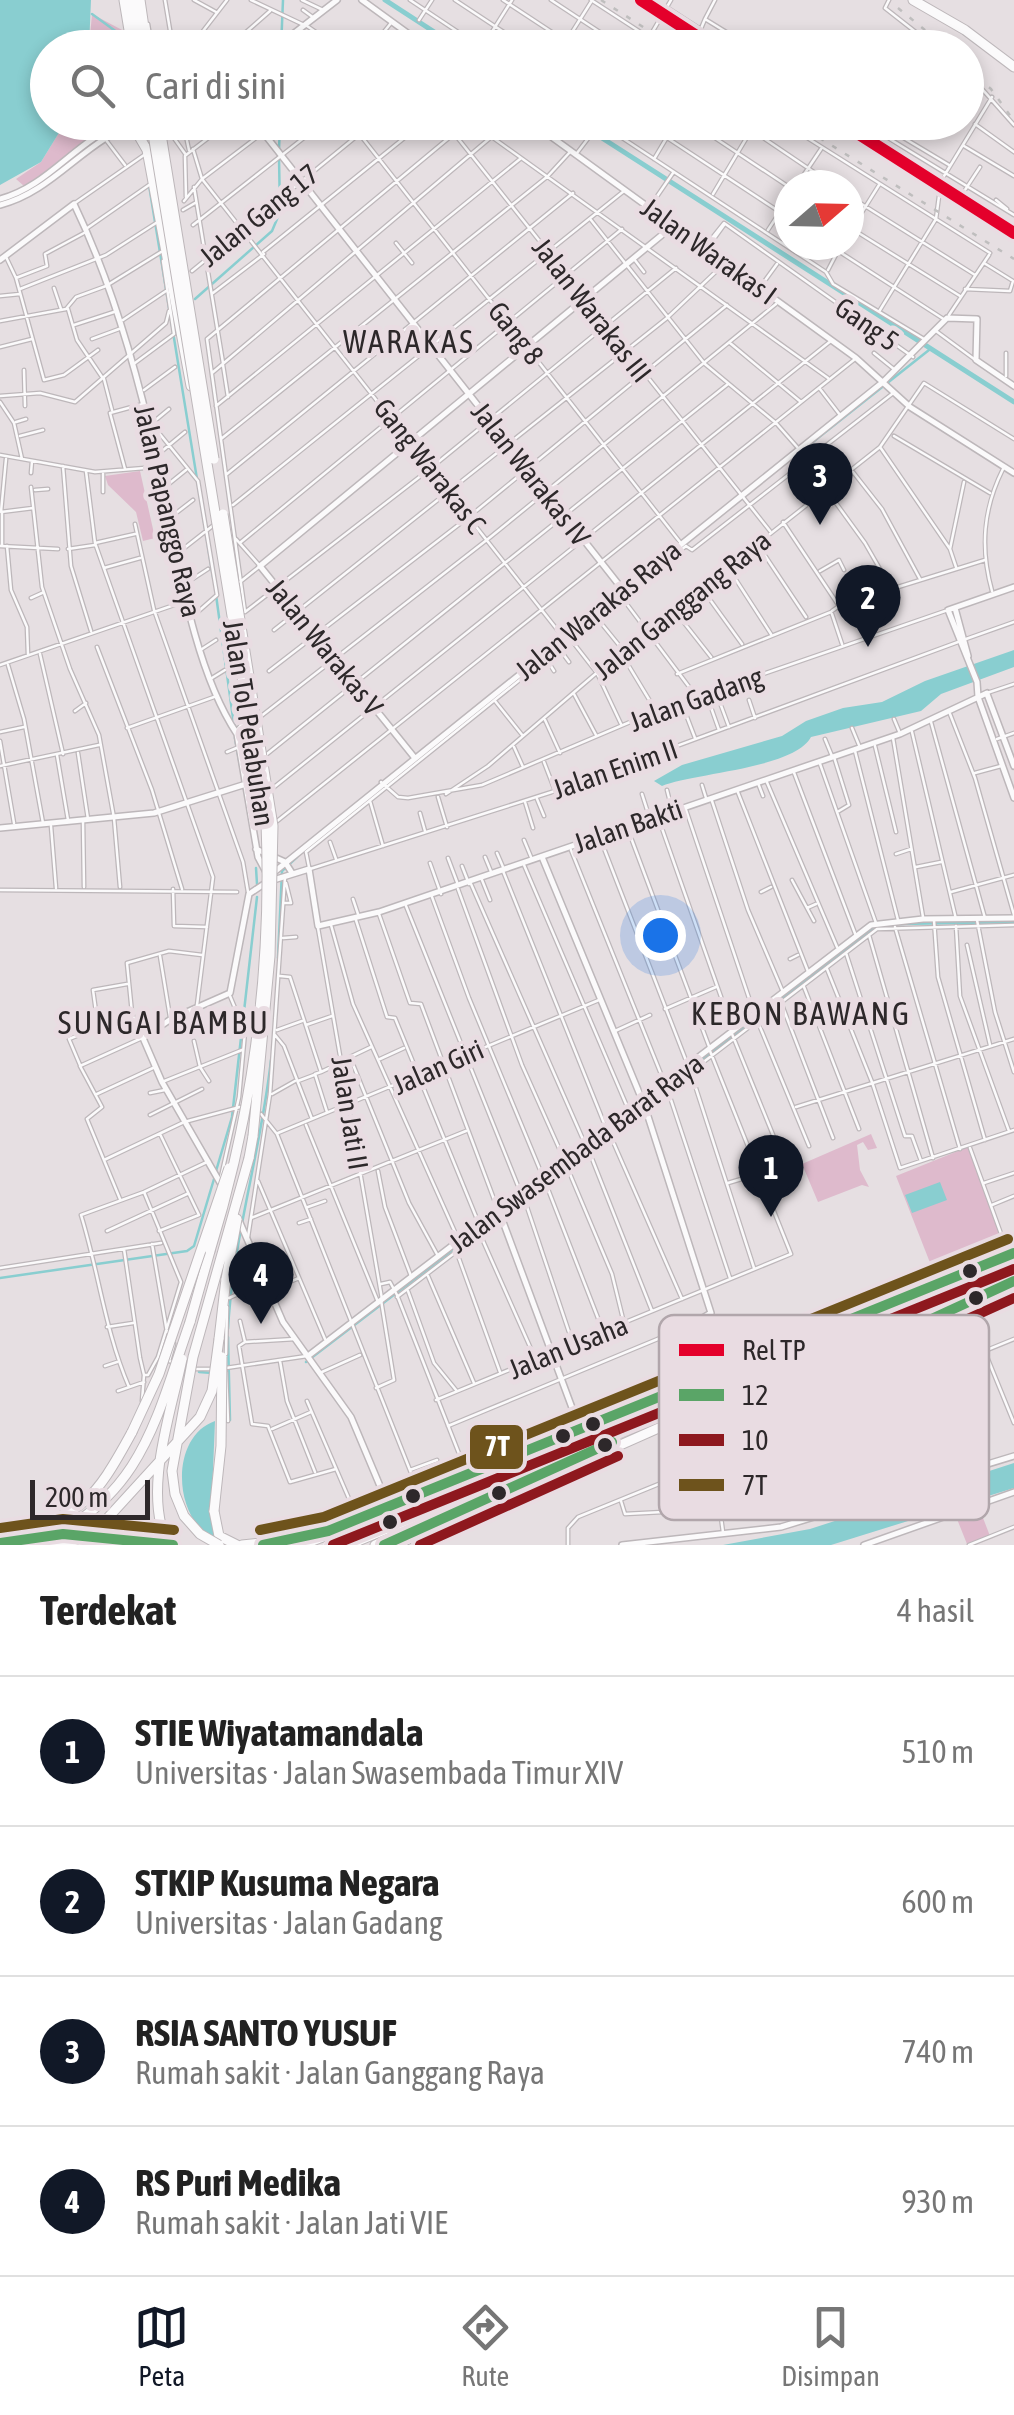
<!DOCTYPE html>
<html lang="id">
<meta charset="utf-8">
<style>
body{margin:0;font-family:"Asap Condensed",sans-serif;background:#f6f6f6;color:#222}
.compass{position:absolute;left:774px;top:170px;width:90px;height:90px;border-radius:50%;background:#fff;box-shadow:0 5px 15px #0003;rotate:70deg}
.scale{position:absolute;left:30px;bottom:25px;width:120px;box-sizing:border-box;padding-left:10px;border:5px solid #2d282a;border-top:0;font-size:28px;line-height:35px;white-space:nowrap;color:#2d282a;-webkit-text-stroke:8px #e9dce2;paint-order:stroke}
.you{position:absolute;left:660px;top:935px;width:35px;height:35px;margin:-25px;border:8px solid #fff;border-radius:50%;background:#1a73e8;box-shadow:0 0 0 15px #1a73e833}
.badge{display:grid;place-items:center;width:65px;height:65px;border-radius:50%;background:#111827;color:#fff;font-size:32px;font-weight:700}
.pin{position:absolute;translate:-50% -82px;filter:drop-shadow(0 2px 5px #0008)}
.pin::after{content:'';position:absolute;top:52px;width:35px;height:30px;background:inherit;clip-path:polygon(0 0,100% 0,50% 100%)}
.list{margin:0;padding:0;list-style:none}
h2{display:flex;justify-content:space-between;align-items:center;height:130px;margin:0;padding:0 40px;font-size:42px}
h2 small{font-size:32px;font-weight:400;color:#767676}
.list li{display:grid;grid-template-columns:65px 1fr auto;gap:30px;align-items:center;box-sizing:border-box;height:150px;padding:0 40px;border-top:2px solid #e0e0e0}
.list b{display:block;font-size:38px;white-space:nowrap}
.list p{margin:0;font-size:32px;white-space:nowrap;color:#767676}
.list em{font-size:32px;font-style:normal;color:#767676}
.icon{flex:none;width:55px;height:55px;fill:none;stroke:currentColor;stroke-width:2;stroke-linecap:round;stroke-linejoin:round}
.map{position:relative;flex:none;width:1014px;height:1545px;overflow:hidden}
.search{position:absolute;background:#fff;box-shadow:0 5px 15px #0003;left:30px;right:30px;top:30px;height:110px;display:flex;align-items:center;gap:25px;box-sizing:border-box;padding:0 35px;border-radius:55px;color:#767676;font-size:38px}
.sheet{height:730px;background:#fff}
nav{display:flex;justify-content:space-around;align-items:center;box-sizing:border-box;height:140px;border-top:2px solid #e0e0e0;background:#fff;font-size:28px;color:#767676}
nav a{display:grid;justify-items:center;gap:5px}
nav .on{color:#111827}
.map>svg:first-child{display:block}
</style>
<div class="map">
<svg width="1014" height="1545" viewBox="0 0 1014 1545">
<rect width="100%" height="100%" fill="#e6dfe2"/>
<path fill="#debacc" d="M92,14L124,31L127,47L89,48Z
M65,123H138L115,133L32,193L16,179L41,162Z
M140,471L155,538L143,541L136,512L108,485L105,476Z
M871,1134L877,1148L868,1150L863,1142L857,1145L860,1170L869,1187L862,1185L818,1202L802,1164Z
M968,1147L1006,1249L936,1278L896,1176Z
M978,1505L990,1536L967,1544L955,1514Z"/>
<path fill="#89ced0" d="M0,0H91L89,47L48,48V122L65,123L41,162L0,185Z
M1014,650V667L941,694L921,711L811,737C794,769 692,773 662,786L654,781L682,765L782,736L806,721L843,708L882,702L925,681Z
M940,1182L947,1200L912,1213L905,1195Z
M215,1421L211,1519L215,1539C173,1520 169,1437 215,1421Z
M1014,1463V1488L831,1545H723L810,1529Z"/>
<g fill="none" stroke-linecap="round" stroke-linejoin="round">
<path stroke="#89ced0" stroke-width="2.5" d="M92,14L125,38L127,48
M281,48L283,0
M279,150L280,122
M149,185L213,577
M195,299L272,231L280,212L279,158
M809,445L929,350
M731,507L744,497
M216,595L234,725
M235,738L240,765
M256,868L257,884
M900,924L1014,922
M278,958L282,871L297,857
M216,1171L232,1117L257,897
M0,1278L187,1251L194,1246L214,1179
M228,1329C233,1238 261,1151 271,1060
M228,1337L230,1420
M306,1362L877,926
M199,1372L212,1373"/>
<path stroke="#89ced0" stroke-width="5" d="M385,0L459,48
M577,122L1014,402"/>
<g stroke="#bdb7ba" stroke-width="5">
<path id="street" d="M165,0L173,48
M194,0L216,12
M251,0L304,25
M302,0L323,10
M410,0L482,48
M455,0L528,48
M503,0L576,48
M551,0L624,48
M591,0L665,48
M715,0L705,19L752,48
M889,0L885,8L936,48
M668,8L699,28
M303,10L314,18
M705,19L700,31L725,48
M419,20L432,0
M148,24L152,48
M307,26L339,48
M286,40L292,48
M483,46L512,0
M196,48L193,44L227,0
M228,48L270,11
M371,48L391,23
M562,48L591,2
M643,48L671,0
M966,71L1014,125
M183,122L189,150
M350,122L680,542
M445,122L770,531
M468,122L207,339L245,612L431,468L676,268
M471,122L828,378
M598,122L826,272L833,284L924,339
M643,122L789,218
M691,122L789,187
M740,122L833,185
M782,122L990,253
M862,122L1014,215
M877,122L949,165
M975,124L1014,152
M169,131L186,155L229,122
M106,140L125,165
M964,146L1014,176
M193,149L202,179L563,637
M577,153L590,136
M185,156L186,197
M654,159L676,122
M797,185L821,149
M194,187L223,363
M963,193L980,167
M713,194L756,122
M849,196L975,275
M996,200L1007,209
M184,201L202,179L277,122
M75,203L144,155
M649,208L673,173
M183,210L195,203
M591,220L705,364L776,423L798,448
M193,225L324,122
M849,227L960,296
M86,229L149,185
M768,230L789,198
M849,233L879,185
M396,243L412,263
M829,245L945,320
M708,247L724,225
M704,248L724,223L913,357
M263,252L424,122
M6,257L16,278L47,266L45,254L84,233
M634,259L644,272
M828,270L841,245
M192,271L374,122
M16,278L44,380L64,375L98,350
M761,286L777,264
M54,288L61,309
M20,289L106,255L156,223
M965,289L1010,291L1013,281L984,263
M213,293L264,254
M0,296L20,294
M68,309L77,340L102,377
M880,310L936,219L941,181L992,97
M949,315L989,255
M123,320L166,291
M0,321L66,309L76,297L106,286L161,252
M74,325L114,312
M936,331L974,359
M92,339L119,329
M730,343L801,402
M0,347L32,339
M874,353L895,370
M135,363L174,334L163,261
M223,365L228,397
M24,370L25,406
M212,373L509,122
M1006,376V353
M104,379L112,410
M820,389L840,415
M144,390L175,367
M0,396L40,393L75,402L166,323L169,311
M0,402L14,423L22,459
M216,406L520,159
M16,422L26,419
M150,422L198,481L217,595L192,617
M151,424L169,409
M20,436L43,430
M894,436L990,493
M221,439L548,176L570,152
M880,447L950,549
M0,455L95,472L157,467
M156,456L185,432
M63,466L71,566L91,631
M125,469L110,413L143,404
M86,471L95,543L213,877L197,1005
M853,472L882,509L920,579
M31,473L32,461
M103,474V492
M227,474L573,193
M31,487L42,587L70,669L99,735L114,818L120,887
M165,487L186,470
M35,490L48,489
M828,492L865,543L892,590
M233,505L624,191
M1,512L6,459
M1,512L33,508
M171,517L193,500
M783,522L839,606L832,611
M135,524L154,610L243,862L248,892
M236,539L260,566L240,582
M241,542L622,229
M95,543L135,534
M2,545V513
M758,545L806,617
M0,546L58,549
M7,546L11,590L27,627L28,655
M686,546L692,550L892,394
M68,549L95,545
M178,553L215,524
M956,567L950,549L964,482
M104,568L140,558
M729,569L771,634
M820,571L839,560L844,570
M185,584L208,569
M703,590L742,644
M992,591C980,548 983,509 1003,469
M31,598L42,593
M623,599L696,696
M839,608L843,610L869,596L985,560
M674,610L711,657
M832,614L842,644
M597,618L623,650
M274,630L667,318L724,264
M966,639L1014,622
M572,641L597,673L621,724
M97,647L152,790L182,889
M558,647L569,662
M202,649L216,640
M621,653L656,711
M40,654L63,754
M547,660L554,671
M0,665L183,602
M8,665L24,719L43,823
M269,671L470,516L727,305
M677,674L831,612
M212,678L225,670
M716,692L729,727
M987,693L1014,684
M574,694L596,735
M707,696L719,730
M749,700L755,718
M495,701L523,736
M682,704L695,738
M75,711L86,703
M950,714L975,778L1014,915
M260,717L488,539L776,304
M894,719L899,731
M545,720L560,753
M931,722L985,918
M127,728L214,697
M852,728L859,745
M236,731L247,718
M0,732L24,727
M912,732L956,919
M893,738L923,917
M825,739L832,756
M997,739L1014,733
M0,741L14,823
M875,746L896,832
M514,747L523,767
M855,751L898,920
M227,752L239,747
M78,753L88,819
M267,754L728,384
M57,755L68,820
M834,757L849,805L839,811
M819,761L876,923
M544,762L554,788
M0,766L99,745
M793,770L856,936
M975,773L1001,766
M766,780L837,947
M381,782L398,797L408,798L482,785L656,711L945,611
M758,783L763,796
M702,785L706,798
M273,788L832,340
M667,790L672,810
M737,790L809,974
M446,794L488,766L621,652L880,447L924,383L1014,439
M642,794L649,816
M438,797L447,827
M711,798L748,910L783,992
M537,799L544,816
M370,801L383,846
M525,802L533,828
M685,807L753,1010L809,1146
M420,813L425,831
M658,817L733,1031
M83,821L84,887
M276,822L855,359
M51,826L56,888
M627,827L710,1049
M600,838L692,1076L754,1268
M524,840L531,857
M330,842L336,859
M571,850L663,1079
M497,853L503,867
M896,854L911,849
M485,857L492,874
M448,858L457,882
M430,863L441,894
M524,865L629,1111
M462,866L469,884
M309,867L306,852L686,546
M916,867L941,862
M310,869L555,791L958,642
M503,871L606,1128
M482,880L490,900
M792,880L807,908
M471,884L585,1144
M173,889L174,926L207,927
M458,889L522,1065L563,1157
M0,890L237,892
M761,892L771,887
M951,892L1014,875
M432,897L469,998L543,1177
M353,899L359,917
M285,903H291L286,883
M406,906L520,1191
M379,914L410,1003L421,1004L498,1210
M355,917L387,1017L395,1018L479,1224
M934,920L938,977L985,1140
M977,920L995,1012L1014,1072
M814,921L807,908L816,904
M331,925L353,1004L459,1241
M956,926L960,996L1009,1131
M895,927L960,1149
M318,928L382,1299
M869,935L933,1158
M283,938L296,937
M967,945L990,1045
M846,953L905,1136H912L921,1161
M160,956L170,1017
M790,959L798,955
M827,969L872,1082L900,1168L1014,1130
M280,976L290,977L321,1072L315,1074L327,1112
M804,987L859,1129
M782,1005L833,1138
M665,1009L716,987
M306,1025L332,1016
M98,1026L93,990L127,984
M277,1030L302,1021
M615,1031L650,1015
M732,1034L782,1157
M275,1035L284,1046L312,1119
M140,1036L132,1013L127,963L169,951L202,955
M194,1041L200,1067L209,1081
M371,1047L350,1057L409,1203L438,1256
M380,1059L404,1048
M80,1065L69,1039L131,1014
M321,1072L340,1063
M298,1081L314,1075
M162,1082L242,1050
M668,1091L730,1278
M150,1093L165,1090
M97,1094L153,1068
M272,1094L295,1081
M796,1107L1014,1039
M261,1114L277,1134L419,1493
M150,1115L202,1089
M188,1121L240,1107
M306,1125L378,1302
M278,1133L599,1000
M611,1137L682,1299
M970,1148L1008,1253
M589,1151L652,1311
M104,1160L182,1123
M567,1167L612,1274L624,1323
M378,1171L385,1207L411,1276
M221,1177L239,1097L245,1032L230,996
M258,1181L325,1339
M728,1183L758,1174
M984,1183L1014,1173
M546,1184L603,1331
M120,1199L87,1119L102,1107L80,1066L142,1038
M525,1201L573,1344
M992,1205L1014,1196
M308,1207L325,1201
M251,1218L466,1131
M299,1223L311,1219
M107,1231L187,1194
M159,1231L199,1215L160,1134
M480,1234L535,1358
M248,1237L270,1094L285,877
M152,1244L167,1332
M124,1249L140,1358L144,1375H148L158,1357L181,1282L144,1192
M457,1253L500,1372
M0,1268L161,1243
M428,1276L474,1383
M251,1277L259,1270
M381,1284L390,1282L397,1295L467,1474
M270,1290L299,1278
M408,1291L434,1363L456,1390
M397,1297L877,929L1014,925
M229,1298L263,1283
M240,1321L245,1342L295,1339
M107,1327L133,1323
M245,1342L239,1346L252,1424L268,1426L290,1482L336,1469
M174,1344L169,1361L174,1362
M985,1352L1014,1423
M226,1354L227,1307
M280,1361L287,1401L315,1472
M105,1366L117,1362
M226,1368L307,1356
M196,1369H213
M226,1372L228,1421
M322,1372L360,1355
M930,1376L957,1442
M129,1387C105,1331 99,1273 81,1215L144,1192L209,1161
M770,1387L788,1431
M903,1387L928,1450
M376,1388L394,1380L381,1300
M118,1391L144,1382
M876,1396L902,1458
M436,1400L791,1254L710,1051
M142,1401L144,1375
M307,1401L356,1515
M827,1418L858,1504
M448,1426L689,1326
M272,1429L311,1412
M801,1429L820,1482
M774,1440L794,1488
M858,1443L866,1469
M838,1447L915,1417
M749,1448L768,1496
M877,1451L881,1464
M823,1452L837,1447
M724,1458L741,1501
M784,1462L795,1458L786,1435
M410,1470L437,1460
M697,1472L711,1506
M621,1501L625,1514L720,1509L821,1484L981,1435L955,1365
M720,1510L723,1532
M568,1545V1528L578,1517L1014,1339
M969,1545L1014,1527"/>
</g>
<g stroke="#bdb7ba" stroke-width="8">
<path id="secondary" d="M362,0L428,48
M275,48L337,0
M255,122L623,590
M531,122L856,358L910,407L1014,473
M162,132L179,122
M0,199C50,186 78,137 126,122
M0,205C56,191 87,136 142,122
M0,260L74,204C112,283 137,371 156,457C175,539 190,664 237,734L258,857L266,872
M1014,587L948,610L977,682L978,697L1014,798
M955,608L968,656
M987,694L1014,766
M414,757L260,566L674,225
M0,828L154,813L246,784
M256,849L285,862L292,873
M542,857L645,1107L711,1313L691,1325L712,1375
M273,873L883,382L947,318L977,319L976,360L1014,386
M222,1186L162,1082L143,1038L171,1019L230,993L249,894L267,882L309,869L318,926L379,912L900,734L987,693
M499,1211L581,1432
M238,1218L283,1322L351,1417L388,1505
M308,1356L871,925L923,919L1014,918
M622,1545L781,1527L1014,1456
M864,1545L1014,1492"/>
</g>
<g stroke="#bdb7ba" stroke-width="11">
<path id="highway" d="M124,0L132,48
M132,0L139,48
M140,0L147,48
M913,0L965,30L1014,67
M108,130L118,122
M113,133L136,131L147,150L191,386
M249,1158L253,1136
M190,1322L210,1251
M219,1339L226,1279
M214,1511L219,1536L237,1545
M396,1518L1014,1263
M17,1539L63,1534L173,1545
M0,1541C82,1508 88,1513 132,1432
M358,1541L1014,1270
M52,1545L83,1539
M242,1545L269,1542
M263,1545L328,1531L554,1443L1014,1253
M375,1545L463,1505
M395,1545L724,1399L960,1312L1014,1281"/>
</g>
<use href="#street" stroke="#fbfafb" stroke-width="2.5"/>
<use href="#secondary" stroke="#fbfafb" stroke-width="5"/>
<use href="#highway" stroke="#fbfafb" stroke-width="9"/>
<path stroke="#bfbebe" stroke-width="2.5" stroke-dasharray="5 10" stroke-linecap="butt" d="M601,0L676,48
M898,8L947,48
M966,68L991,89L1014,121
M794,122L1014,259
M892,161L1014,240"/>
<g stroke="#bdb7ba" stroke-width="11" stroke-linecap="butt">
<path id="highway-bridge" d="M151,122L266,823C272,968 253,1112 210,1251
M159,122L214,459
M223,514L273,826L270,956L253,1136
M226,1279L237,1219
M132,1432L159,1374L229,1168
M214,1511L221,1446L222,1357
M35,1545C142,1498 155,1422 190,1322
M83,1545L200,1417L212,1391L219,1339
M168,1545C142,1492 171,1413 182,1359
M219,1545L200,1534L184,1516L175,1494L172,1471L193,1357L249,1158
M302,1545L522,1460
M328,1545L396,1518
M349,1545L358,1541"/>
</g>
<use href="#highway-bridge" stroke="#fbfafb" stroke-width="9"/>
<g stroke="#e9dce2" stroke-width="18">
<path id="bus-1" d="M830,1353L925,1322L1014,1281
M0,1543L63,1534L173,1545
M263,1545L328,1531L1014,1253
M384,1545L612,1442"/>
</g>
<g stroke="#e9dce2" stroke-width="18">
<path id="bus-2" d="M835,1367L930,1336L1014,1298
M333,1545L1014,1269
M420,1545L618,1456"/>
</g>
<g stroke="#e9dce2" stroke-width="18">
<path id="bus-3" d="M0,1528L63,1519L174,1530
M260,1530L324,1517L1008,1239"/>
</g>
<use href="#bus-1" stroke="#5aa567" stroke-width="10"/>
<use href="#bus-2" stroke="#8e181e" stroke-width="10"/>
<use href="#bus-3" stroke="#6e531c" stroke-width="10"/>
<g stroke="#e9dce2" stroke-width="20">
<path id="rail-1" d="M641,0L715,48
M840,122L1014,233"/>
</g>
<use href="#rail-1" stroke="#e4002b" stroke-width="12"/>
</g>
<g fill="#2d282a" stroke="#e9dce2" stroke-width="4">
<circle cx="970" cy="1271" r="9"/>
<circle cx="976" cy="1298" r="9"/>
<circle cx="593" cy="1424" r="9"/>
<circle cx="563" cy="1436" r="9"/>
<circle cx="605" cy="1445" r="9"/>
<circle cx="499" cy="1493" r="9"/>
<circle cx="413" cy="1496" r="9"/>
<circle cx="390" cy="1522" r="9"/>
</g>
<g text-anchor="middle" stroke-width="10" stroke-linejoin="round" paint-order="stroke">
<g font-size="28" fill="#2d282a" stroke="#e9dce2">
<text transform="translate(259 215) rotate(-39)" y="10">Jalan Gang 17</text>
<text transform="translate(709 251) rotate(36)" y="10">Jalan Warakas I</text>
<text transform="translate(592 310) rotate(52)" y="10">Jalan Warakas III</text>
<text transform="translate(867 324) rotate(35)" y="10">Gang 5</text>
<text transform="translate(516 333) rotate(52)" y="10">Gang 8</text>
<text transform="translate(430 466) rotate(52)" y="10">Gang Warakas C</text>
<text transform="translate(531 474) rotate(52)" y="10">Jalan Warakas IV</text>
<text transform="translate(168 511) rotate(77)" y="10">Jalan Papanggo Raya</text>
<text transform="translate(682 605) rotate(-39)" y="10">Jalan Ganggang Raya</text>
<text transform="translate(598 610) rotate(-39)" y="10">Jalan Warakas Raya</text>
<text transform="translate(325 647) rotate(51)" y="10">Jalan Warakas V</text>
<text transform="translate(696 699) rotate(-20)" y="10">Jalan Gadang</text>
<text transform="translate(249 723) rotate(81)" y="10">Jalan Tol Pelabuhan</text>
<text transform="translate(615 769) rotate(-19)" y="10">Jalan Enim II</text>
<text transform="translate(628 826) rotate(-19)" y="10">Jalan Bakti</text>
<text transform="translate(438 1067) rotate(-24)" y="10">Jalan Giri</text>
<text transform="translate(350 1113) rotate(81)" y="10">Jalan Jati II</text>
<text transform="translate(576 1153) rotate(-37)" y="10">Jalan Swasembada Barat Raya</text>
<text transform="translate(568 1347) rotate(-22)" y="10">Jalan Usaha</text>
</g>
<g font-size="32" letter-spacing="2.5" fill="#2d282a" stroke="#e9dce2">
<text x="409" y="353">WARAKAS</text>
<text x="801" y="1025">KEBON BAWANG</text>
<text x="164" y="1034">SUNGAI BAMBU</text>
</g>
</g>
<rect x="659" y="1315" width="330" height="205" rx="15" fill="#e9dce2" stroke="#b1a6ab" stroke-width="2.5"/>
<rect x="679" y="1344" width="45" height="12" fill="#e4002b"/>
<rect x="679" y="1389" width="45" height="12" fill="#5aa567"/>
<rect x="679" y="1434" width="45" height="12" fill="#8e181e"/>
<rect x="679" y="1479" width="45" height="12" fill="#6e531c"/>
<g font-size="28" fill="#2d282a">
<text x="742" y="1360">Rel TP</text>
<text x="742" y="1405">12</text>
<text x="742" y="1450">10</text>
<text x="742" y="1495">7T</text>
</g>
<rect stroke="#e9dce2" stroke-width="4" x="468" y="1423" width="57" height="48" rx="10" fill="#6e531c"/>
<g font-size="28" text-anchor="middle" font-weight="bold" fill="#fff">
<text x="497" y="1456">7T</text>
</g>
</svg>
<svg class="compass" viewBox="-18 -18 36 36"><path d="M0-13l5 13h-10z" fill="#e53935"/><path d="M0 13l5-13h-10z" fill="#767676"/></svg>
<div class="scale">200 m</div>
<div class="you"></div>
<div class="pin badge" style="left:771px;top:1217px">1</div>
<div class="pin badge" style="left:868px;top:647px">2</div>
<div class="pin badge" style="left:820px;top:525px">3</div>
<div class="pin badge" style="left:261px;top:1324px">4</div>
<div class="search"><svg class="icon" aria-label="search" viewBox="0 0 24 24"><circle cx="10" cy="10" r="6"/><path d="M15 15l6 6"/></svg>Cari di sini</div>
</div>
<section class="sheet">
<h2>Terdekat<small>4 hasil</small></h2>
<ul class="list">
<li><span class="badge">1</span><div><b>STIE Wiyatamandala</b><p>Universitas · Jalan Swasembada Timur XIV</p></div><em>510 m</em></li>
<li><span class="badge">2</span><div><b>STKIP Kusuma Negara</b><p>Universitas · Jalan Gadang</p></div><em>600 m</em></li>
<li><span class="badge">3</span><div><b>RSIA SANTO YUSUF</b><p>Rumah sakit · Jalan Ganggang Raya</p></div><em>740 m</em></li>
<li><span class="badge">4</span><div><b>RS Puri Medika</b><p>Rumah sakit · Jalan Jati VIE</p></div><em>930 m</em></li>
</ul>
</section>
<nav>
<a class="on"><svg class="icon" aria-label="map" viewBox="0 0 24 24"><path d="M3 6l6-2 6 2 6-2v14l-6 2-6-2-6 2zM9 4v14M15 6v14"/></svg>Peta</a>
<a><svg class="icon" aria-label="directions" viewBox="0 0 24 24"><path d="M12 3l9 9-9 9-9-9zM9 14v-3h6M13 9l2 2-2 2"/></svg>Rute</a>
<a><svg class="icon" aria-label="saved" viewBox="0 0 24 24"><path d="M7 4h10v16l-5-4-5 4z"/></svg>Disimpan</a>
</nav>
